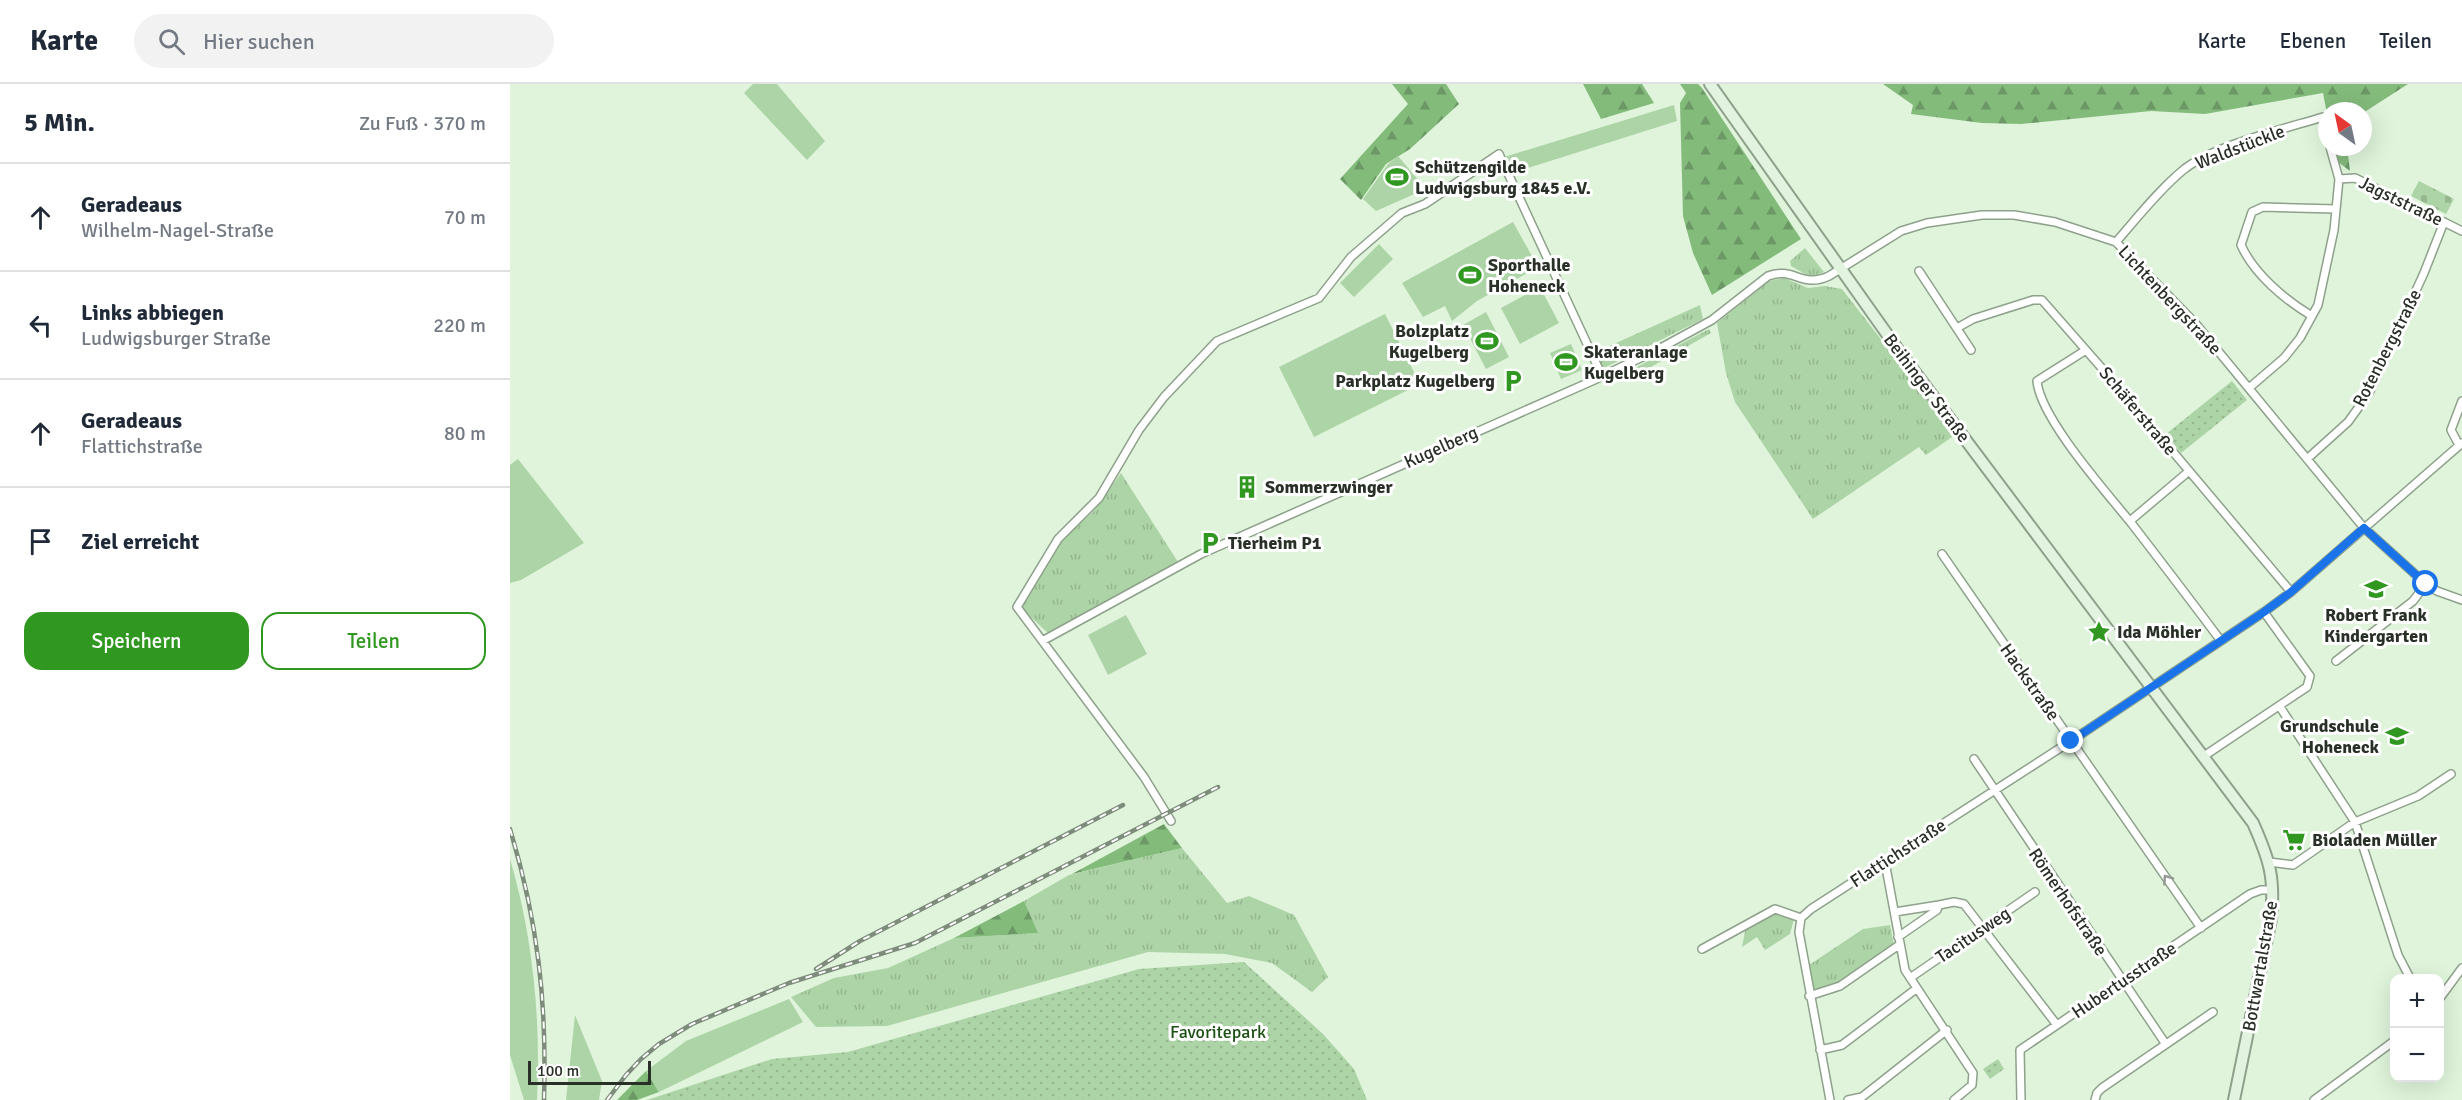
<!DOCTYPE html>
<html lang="de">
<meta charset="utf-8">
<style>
body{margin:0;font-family:Signika,sans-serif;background:#f2f2f3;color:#1f2937}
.controls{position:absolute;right:18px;bottom:18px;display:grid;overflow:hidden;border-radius:12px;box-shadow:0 6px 24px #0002}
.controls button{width:54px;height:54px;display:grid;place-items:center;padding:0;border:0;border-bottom:2px solid #e0e1e3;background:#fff;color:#1f2937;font:30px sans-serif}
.compass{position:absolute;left:1808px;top:18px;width:54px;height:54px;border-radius:50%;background:#fff;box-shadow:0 6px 24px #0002;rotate:327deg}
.scale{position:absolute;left:18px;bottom:15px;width:123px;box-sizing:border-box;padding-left:6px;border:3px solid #293027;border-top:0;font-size:16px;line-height:21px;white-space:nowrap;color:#293027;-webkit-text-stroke:4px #fff;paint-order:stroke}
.stop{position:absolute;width:18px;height:18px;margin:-14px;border:4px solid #1a73e8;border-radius:50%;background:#fff}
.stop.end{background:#1a73e8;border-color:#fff;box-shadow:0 2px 6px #0008}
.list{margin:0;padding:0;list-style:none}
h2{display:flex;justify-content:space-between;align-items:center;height:78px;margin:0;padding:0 24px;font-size:26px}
h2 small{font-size:20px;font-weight:400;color:#747a83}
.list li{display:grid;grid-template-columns:39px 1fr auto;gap:18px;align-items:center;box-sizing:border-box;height:108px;padding:0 24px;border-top:2px solid #e0e1e3}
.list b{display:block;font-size:22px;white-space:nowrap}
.list p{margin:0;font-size:20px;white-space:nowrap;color:#747a83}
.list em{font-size:20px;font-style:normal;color:#747a83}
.actions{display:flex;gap:12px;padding:18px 24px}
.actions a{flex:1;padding:14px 0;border:2px solid #309820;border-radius:18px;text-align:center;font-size:21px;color:#309820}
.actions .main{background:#309820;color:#fff}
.icon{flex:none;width:33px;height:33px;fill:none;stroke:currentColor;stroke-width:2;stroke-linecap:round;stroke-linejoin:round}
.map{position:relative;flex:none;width:1952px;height:1016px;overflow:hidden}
header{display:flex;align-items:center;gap:36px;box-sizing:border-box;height:84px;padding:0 30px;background:#fff;border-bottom:2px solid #e0e1e3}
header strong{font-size:28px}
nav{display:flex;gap:33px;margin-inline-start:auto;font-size:21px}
.search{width:420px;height:54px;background:#f2f2f3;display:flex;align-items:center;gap:15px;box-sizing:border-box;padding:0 21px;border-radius:33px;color:#747a83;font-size:22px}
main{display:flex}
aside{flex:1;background:#fff}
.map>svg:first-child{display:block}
</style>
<header>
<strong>Karte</strong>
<div class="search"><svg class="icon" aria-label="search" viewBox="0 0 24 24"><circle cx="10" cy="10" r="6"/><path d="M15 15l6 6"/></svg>Hier suchen</div>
<nav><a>Karte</a><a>Ebenen</a><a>Teilen</a></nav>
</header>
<main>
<aside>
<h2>5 Min.<small>Zu Fuß · 370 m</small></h2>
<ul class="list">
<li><svg class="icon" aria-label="ahead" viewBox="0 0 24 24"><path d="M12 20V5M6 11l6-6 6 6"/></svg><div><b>Geradeaus</b><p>Wilhelm-Nagel-Straße</p></div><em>70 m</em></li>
<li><svg class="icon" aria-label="left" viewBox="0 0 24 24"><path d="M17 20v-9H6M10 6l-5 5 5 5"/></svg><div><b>Links abbiegen</b><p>Ludwigsburger Straße</p></div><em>220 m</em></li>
<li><svg class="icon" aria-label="ahead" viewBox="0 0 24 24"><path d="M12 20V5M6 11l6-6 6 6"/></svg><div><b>Geradeaus</b><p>Flattichstraße</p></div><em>80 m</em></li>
<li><svg class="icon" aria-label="arrive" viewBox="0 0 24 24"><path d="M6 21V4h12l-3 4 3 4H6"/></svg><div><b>Ziel erreicht</b></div></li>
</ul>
<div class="actions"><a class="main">Speichern</a><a>Teilen</a></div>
</aside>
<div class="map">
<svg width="1952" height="1016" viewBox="0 0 1952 1016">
<defs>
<pattern id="grass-tufts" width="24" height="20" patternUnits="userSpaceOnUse" patternTransform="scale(1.5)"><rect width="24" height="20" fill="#add4a6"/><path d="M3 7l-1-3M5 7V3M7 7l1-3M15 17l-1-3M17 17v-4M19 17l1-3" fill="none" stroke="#95b68f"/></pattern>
<pattern id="forest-firs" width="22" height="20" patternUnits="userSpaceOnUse" patternTransform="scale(1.5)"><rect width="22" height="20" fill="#83bb7b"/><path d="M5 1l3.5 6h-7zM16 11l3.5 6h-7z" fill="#6b9865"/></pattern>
<pattern id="cemetery-stones" width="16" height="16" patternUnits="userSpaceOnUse" patternTransform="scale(1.5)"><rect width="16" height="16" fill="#add4a6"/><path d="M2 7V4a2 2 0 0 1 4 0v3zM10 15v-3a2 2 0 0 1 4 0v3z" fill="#95b68f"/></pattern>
<pattern id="park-dots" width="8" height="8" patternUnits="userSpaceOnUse" patternTransform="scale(1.5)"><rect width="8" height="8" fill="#add4a6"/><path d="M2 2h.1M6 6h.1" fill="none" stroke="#95b68f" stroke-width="1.8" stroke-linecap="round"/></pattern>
</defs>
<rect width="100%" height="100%" fill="#dff4db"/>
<path fill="url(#grass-tufts)" d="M1295,164L1314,188L1302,194L1281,182L1280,177Z
M1274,194L1298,204L1315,202L1332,205L1445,351L1416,371L1409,363L1303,435L1225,318L1216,289L1207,239L1259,197Z
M1190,221L1193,235L1094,284L1084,269Z
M1199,245L1201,249L1125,292L1123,285Z
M611,389L668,478L538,549L511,524L543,470L558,450L583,428Z
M672,764L717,819L739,812L784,831L818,893L802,908L762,879L715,870L638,868L377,942L306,943L281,913L324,894L378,884L444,854L527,849L514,817L559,791Z
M1268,828L1284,835L1280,850L1255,866L1247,853L1232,863L1236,843Z
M1380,841L1384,861L1328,901L1304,907L1299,881L1353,845Z"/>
<path fill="url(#forest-firs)" d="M882,0H936L949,20L900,65L876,80L851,116L830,95L898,20Z
M1073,0H1132L1144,19L1091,35Z
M1170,0H1188L1192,4L1291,155L1202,211L1183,169L1173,132L1170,19L1176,9Z
M1373,0H1898L1853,29V27H1817V30L1813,9L1695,30L1641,27L1511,40L1472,39L1401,30L1403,21Z
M1824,63H1837L1840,87L1828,78Z
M654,740L672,764L562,790Z
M514,817L528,849L444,854Z
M136,987L149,1008L127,1016H107Z"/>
<path fill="url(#cemetery-stones)" d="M1909,97L1944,115L1936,130L1901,112Z"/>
<path fill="url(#park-dots)" d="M1722,297L1737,316L1671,369L1656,350Z
M734,878L813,950L844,985L857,1016H137L262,975L338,968L629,885Z
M1488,975L1494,985L1480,995L1473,985Z"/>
<path fill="#add4a6" d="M243,0H267L315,57L297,76L234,9Z
M1164,21L1167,37L1002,89L994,73Z
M888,72L916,105L866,127L853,115L878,80Z
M1003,138L1028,183L967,217L942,237L935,222L913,233L892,199Z
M869,160L883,175L844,213L830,199Z
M1030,203L1049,239L1010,260L991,224Z
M976,228L999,273L976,285L953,241Z
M875,230L910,300L804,353L769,283Z
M1061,260L1072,286L1051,295L1040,269Z
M8,375L74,459L11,496L0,499V381Z
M616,531L637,570L598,591L578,551Z
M0,775C23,853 31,935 27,1016H14L0,971Z
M279,915L293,938L149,1008L136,987L176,957Z
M65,931L92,997L89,1016H56Z"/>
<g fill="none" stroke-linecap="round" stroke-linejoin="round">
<g stroke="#8ea18b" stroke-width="10">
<path id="minor" d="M1829,95L1845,94L1952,147
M1606,158C1627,134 1648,107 1672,87C1701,62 1774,45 1813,33L1817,51
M1409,187L1461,266
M1802,232C1775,216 1744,190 1731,161L1742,128L1753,123L1826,125
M1447,244L1463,235L1523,216H1532L1611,306L1781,508
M1576,266L1527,297C1530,334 1597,409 1622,440C1652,479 1682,518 1711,557
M1739,304L1774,274L1790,254L1808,221L1824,146L1829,95L1820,63
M1949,361L1941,346L1952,317
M1797,375L1838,338L1859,309L1914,189L1934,138
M1620,437L1678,388
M1432,470L1691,844
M534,556L691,470L1082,297L1147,266L1202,236L1258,192C1284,182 1291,205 1319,192L1391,147L1417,139L1472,131H1504L1545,138L1606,158L1685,239L1854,444L1916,500L1927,507L1952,516
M1826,577L1903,517L1916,500
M1770,623L1845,738L1888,871L1900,894
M1694,672L1797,603L1800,592L1754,528
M1464,675L1655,959
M661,737L634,693L507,523L548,455L589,414L629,346L654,313L707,257L809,214L841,173L892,129L915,120L989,70L1092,292
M1375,778L1395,886L1463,989L1462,1001L1444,1016
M1759,778L1783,781L1845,738L1908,712L1941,690
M1385,828L1429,821
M1388,853L1427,826L1429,821L1444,818L1454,820L1547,941
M1192,865L1265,825L1291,834
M1400,894L1525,808
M1299,912L1330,902L1389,861
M1930,914L1952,884
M1310,966L1332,961L1406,905
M1320,1016L1289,848L1291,834L1301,825L1561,657L1754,528L1781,508L1952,359
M1338,1016L1352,1013L1437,946
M1511,1016L1510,966L1740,810L1751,806H1763
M1585,1016L1587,1009L1592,1004L1703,928
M1804,1016L1884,957"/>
</g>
<g stroke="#8ea18b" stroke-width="14">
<path id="secondary" d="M1200,0L1389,267L1743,739C1760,777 1765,794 1761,835L1724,1016"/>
</g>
<use href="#minor" stroke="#fff" stroke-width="7"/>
<use href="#secondary" stroke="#e2f3e0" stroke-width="10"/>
<g stroke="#7e8c7b" stroke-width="4.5">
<path id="rail" d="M0,745C28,838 37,918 34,1016
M306,885L350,857L613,721
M97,1016L116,991L131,975L149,960L182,940L279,899L405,859L708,703"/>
</g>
<use href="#rail" stroke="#fff" stroke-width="2" stroke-dasharray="7" stroke-linecap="butt"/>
</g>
<defs><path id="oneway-chevron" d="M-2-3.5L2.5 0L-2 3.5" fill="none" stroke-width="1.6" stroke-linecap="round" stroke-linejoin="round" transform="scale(1.5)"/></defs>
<use stroke="#949893" href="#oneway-chevron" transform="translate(1657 795) rotate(-125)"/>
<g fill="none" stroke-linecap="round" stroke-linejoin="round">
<path stroke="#1a73e8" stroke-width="8" d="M1561,657L1754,528L1781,508L1854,444L1916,500"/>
</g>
<defs>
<g id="stadium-bare" transform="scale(1.8)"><path d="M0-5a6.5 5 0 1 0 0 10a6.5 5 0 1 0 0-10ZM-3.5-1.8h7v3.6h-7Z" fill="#309820" stroke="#fff" stroke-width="2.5" paint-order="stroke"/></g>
<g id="parking-bare" transform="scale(1.8)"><path d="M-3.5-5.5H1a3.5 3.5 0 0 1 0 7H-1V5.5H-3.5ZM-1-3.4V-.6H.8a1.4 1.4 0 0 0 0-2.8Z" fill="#309820" stroke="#fff" stroke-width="2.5" paint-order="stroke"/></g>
<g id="building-bare" transform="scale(1.8)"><path d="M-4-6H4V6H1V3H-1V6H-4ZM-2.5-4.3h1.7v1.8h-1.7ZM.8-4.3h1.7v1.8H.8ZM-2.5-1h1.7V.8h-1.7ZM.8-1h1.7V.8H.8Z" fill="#309820" stroke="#fff" stroke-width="2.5" paint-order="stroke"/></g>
<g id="school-bare" transform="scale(1.8)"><path d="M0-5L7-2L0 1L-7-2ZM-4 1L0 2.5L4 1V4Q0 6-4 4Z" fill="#309820" stroke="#fff" stroke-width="2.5" paint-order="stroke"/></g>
<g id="sight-bare" transform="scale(1.8)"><path d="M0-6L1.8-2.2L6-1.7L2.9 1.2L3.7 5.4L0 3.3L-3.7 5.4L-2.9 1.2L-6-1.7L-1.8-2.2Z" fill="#309820" stroke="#fff" stroke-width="2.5" paint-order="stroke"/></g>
<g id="supermarket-bare" transform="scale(1.8)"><path d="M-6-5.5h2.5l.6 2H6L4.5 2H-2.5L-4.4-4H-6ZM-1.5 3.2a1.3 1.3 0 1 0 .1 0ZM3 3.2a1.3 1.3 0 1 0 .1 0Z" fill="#309820" stroke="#fff" stroke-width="2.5" paint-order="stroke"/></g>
</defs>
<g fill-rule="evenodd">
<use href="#stadium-bare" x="887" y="93"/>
<use href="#stadium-bare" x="960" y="191"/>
<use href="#stadium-bare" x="977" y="257"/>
<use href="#stadium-bare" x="1056" y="278"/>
<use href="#parking-bare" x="1003" y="297"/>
<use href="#building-bare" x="737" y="403"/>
<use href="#parking-bare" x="700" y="459"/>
<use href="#school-bare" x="1866" y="505"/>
<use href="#sight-bare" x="1589" y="548"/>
<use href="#school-bare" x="1887" y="652"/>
<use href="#supermarket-bare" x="1784" y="756"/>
</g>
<g text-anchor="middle" stroke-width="6" stroke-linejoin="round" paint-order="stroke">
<g font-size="18" fill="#293027" stroke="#fff">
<text transform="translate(1730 63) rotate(-21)" y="6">Waldstückle</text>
<text transform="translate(1891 117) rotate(26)" y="6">Jagststraße</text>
<text transform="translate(1660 216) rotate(47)" y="6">Lichtenbergstraße</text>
<text transform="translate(1877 264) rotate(-63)" y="6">Rotenbergstraße</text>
<text transform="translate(1417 304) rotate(53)" y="6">Beihinger Straße</text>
<text transform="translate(1628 327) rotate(50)" y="6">Schäferstraße</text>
<text transform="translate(931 363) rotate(-24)" y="6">Kugelberg</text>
<text transform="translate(1520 598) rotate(55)" y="6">Hackstraße</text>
<text transform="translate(1388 769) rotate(-33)" y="6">Flattichstraße</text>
<text transform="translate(1558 818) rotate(56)" y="6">Römerhofstraße</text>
<text transform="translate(1463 851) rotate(-34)" y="6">Tacitusweg</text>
<text transform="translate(1750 882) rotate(-80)" y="6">Bottwartalstraße</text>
<text transform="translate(1614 896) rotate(-34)" y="6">Hubertusstraße</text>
</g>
<g font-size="18" font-weight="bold" fill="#293027" stroke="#fff" text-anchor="start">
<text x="905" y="89">Schützengilde<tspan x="905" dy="21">Ludwigsburg 1845 e.V.</tspan></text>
<text x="978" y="187">Sporthalle<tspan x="978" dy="21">Hoheneck</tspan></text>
<text x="959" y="253" text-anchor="end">Bolzplatz<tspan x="959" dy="21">Kugelberg</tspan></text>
<text x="1074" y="274">Skateranlage<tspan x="1074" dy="21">Kugelberg</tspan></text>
<text x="985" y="303" text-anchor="end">Parkplatz Kugelberg</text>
<text x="755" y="409">Sommerzwinger</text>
<text x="718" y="465">Tierheim P1</text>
<text x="1866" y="537" text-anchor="middle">Robert Frank<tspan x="1866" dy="21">Kindergarten</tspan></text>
<text x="1607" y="554">Ida Möhler</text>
<text x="1869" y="648" text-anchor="end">Grundschule<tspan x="1869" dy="21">Hoheneck</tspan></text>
<text x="1802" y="762">Bioladen Müller</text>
</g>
<g font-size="18" fill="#1b5213" stroke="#fff">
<text x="708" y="954">Favoritepark</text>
</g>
</g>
</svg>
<div class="controls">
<button>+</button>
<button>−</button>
</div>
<svg class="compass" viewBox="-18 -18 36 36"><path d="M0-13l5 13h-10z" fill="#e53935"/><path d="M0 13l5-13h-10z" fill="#747a83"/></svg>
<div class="scale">100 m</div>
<div class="stop" style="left:1916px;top:500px"></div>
<div class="stop end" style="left:1561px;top:657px"></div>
</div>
</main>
